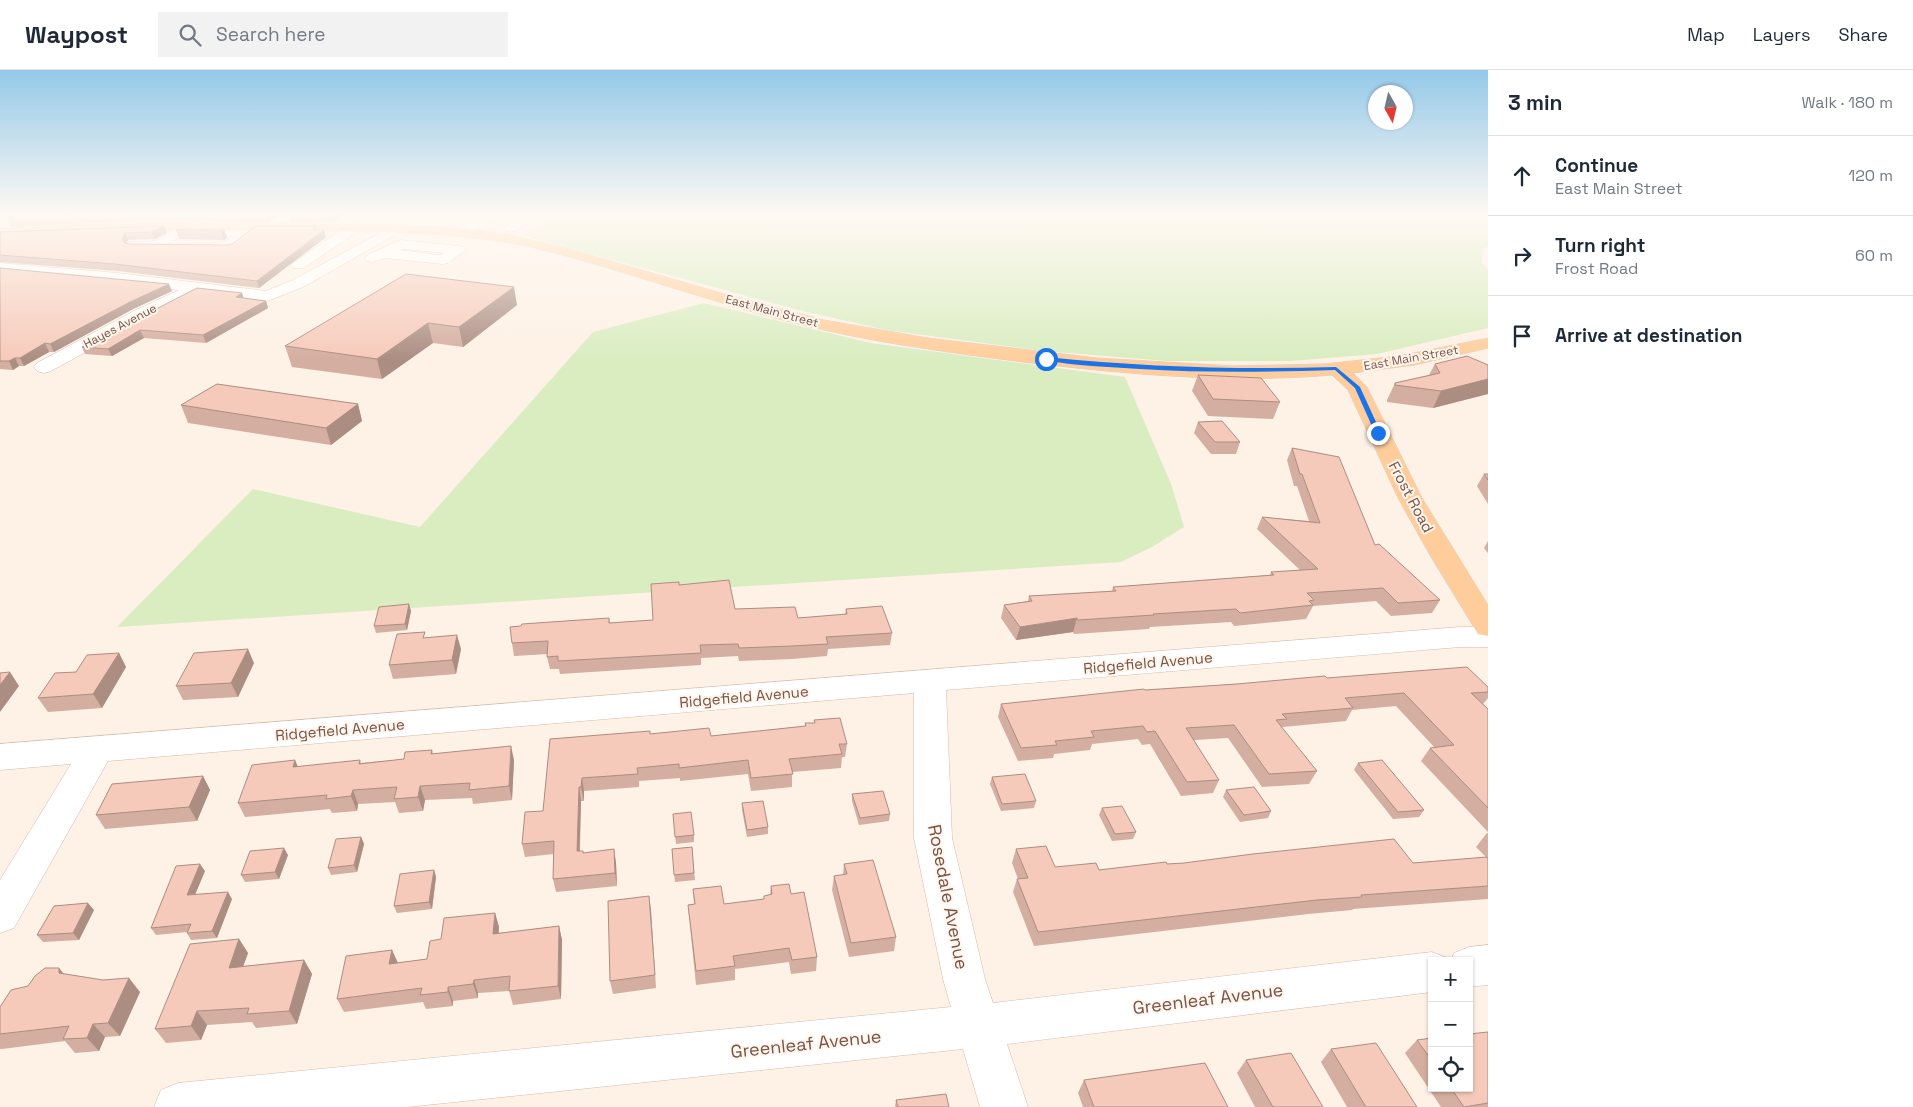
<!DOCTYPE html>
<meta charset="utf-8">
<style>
body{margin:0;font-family:"Space Grotesk",sans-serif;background:#f2f2f3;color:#1f2937}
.controls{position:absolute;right:15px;bottom:15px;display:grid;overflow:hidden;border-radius:0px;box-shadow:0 1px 4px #0004}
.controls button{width:45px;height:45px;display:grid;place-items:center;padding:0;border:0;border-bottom:1px solid #e0e1e3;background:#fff;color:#1f2937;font:25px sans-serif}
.compass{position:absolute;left:1368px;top:15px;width:45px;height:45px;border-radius:50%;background:#fff;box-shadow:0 1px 4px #0004;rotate:172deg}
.stop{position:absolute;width:15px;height:15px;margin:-11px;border:4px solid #1a73e8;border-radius:50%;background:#fff}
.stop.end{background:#1a73e8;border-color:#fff;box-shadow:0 1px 5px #0008}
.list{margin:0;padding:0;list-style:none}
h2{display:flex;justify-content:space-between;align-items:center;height:65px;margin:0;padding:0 20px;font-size:21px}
h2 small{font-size:16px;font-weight:400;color:#747a83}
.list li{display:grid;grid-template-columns:32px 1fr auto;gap:15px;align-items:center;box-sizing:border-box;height:80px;padding:0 20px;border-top:1px solid #e0e1e3}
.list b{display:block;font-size:19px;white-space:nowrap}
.list p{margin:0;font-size:16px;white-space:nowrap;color:#747a83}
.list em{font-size:16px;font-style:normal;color:#747a83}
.icon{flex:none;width:28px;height:28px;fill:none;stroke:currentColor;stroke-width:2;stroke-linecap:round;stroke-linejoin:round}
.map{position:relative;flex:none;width:1488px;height:1037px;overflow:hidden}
header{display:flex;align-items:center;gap:30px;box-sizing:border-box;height:70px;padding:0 25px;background:#fff;border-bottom:1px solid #e0e1e3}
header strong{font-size:24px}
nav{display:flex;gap:28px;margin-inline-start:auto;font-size:18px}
.search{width:350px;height:45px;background:#f2f2f3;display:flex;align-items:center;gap:12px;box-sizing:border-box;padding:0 18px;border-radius:0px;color:#747a83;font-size:19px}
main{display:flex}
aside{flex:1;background:#fff}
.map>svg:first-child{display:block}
</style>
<header>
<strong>Waypost</strong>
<div class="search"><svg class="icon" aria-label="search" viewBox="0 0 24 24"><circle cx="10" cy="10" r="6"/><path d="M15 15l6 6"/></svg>Search here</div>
<nav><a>Map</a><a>Layers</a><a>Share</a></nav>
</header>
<main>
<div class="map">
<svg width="1488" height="1037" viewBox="0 0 1488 1037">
<rect width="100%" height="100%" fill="#fef1e5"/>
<path fill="#d9edc1" d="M556,145H1481L1488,150V177L1483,178L1482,193L1488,200V258L1377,284L1290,291H1167L1044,281L886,260L799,240L520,165Z
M704,233L871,273L1125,307L1171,414L1184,457L1152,477L1121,492L117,557L253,419L420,457L593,262Z"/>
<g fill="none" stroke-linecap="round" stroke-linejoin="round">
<g stroke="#d4b9ac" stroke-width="1">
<path id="minor" d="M280,145H296L278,159H268L266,156Z
M485,145H502L468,165L463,166L456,162L458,159Z
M517,145H531L533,148L516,161H506L504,158L519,147Z
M191,151L196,152L198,155L196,158H249L256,162C246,175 228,183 212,179L210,176L212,173L225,172L233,166L184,165L158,179L128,178L126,175L128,172L155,171Z
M355,153L360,154L362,157L360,160L303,198H293L290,195L350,154Z
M397,154L402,155L404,158L402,161L305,216L268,231L199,223L146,249L51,301L44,303L37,301L34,297L37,293L134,241L179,220L0,203V193L118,203L266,221L293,210Z
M401,170L459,176L464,177L466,180L448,193L443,194L385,188L372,192L367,191L365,188L367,185ZM403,179L444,183L440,185L399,180Z
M1460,557H1488V577H1460L946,620L952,768L985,909L993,933L1432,882L1447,888L1448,891H1432V922L1007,974L1028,1037H980L963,979L407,1037H154L161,1020L178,1013L951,937L943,909L914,768V623L108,691L14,858L0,863V810L71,694L0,700V674Z
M1488,875V915L1469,917V891H1451L1454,883L1469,877Z"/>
</g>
<g stroke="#dacfcb" stroke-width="1">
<path id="major" d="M151,152L405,155L456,158L506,164L570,179L738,228L824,250L928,268L1097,288L1233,296L1324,294L1399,286L1488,268V278L1414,295L1353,303L1367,317L1422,428L1488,535V566L1478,564L1431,487L1398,428L1348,320L1332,305C1230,314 1125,304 1023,292C946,282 869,272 794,253C707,231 623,200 536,178C459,161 381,162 302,161C201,160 101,160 0,167V159Z"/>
</g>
<use href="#minor" fill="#fff" fill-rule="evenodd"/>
<use href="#major" fill="#ffcd9b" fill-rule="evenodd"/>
</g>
<path fill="#d4aea0" d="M9,145H277L269,152L151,150L11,157L7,148H9L8,146Z
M288,145H343L334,152H290Z
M164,156L167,163L155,169L128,170L126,173L130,174L226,175L318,160L326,167L259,218L118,201L0,192V162Z
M224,159L227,168L224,170L179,169L176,160Z
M0,198L172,221L133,239L54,282H49L24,296H19L13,300L0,299Z
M242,223L243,228L266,231L268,238L206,273L144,268L112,286L85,284L82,277Z
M517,235L463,277L433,273L382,309L292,297L285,276Z
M1435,294L1488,295V324L1433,338L1387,332V330L1395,313L1429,305Z
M1198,305L1280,332L1273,349L1208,346L1192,321Z
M358,334L362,351L331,375L188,353L181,335Z
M1198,352L1240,372L1236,384H1211L1194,363Z
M1292,378L1375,475L1440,530L1432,543L1391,546L1376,531L1313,536L1306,549L1234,556L1231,552L1150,557L1149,559L1074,564L1073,562L1016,570L1001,548L1004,535L1028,531L1029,526L1112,521L1113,517L1270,505L1271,502L1300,500L1257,459L1262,447L1309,451L1297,416H1294L1287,390Z
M1484,404H1488V434L1477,416Z
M1488,471V483L1484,478Z
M679,515L735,539L798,548L845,545L846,539L892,563L890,575L828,579L827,586L792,589L739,591L738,586L701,588V595L560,604L559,599H550L547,587L548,584L514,586L512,573L609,548L610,553L653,550Z
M411,541L407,560L376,563L374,556Z
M461,579L456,604L393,609L389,595Z
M119,583L126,597L102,638L48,642L38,628L76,602Z
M254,593L238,627L183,630L176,616Z
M1327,608L1488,617V628L1483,634L1488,639V762L1421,691L1430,678H1435L1396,636L1352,640L1346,651L1283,657L1282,658L1317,701L1309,714L1262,717L1228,668L1194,670L1219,710L1213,723L1181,726L1150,674L1142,675L1138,669L1092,674L1090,680L1054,684L1053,688L1018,691L998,647L1001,634L1145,620Z
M814,650L847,674L845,687H842L841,698L792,702V717L751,721L748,704L680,711V708L639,711V717L584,721V731H581L580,781L584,783L614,779L616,793L617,816L556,822L553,809L554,784L525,787L522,774L543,741L550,669L650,664L711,666L805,656V653H814Z
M432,680L433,684L514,690L512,730L473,734L472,728L425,730L423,741L399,743L395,732L358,734L357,741L332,743L330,739L245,747L238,733L298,697L360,690L361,693L404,689Z
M1358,693L1424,740L1419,747L1393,749L1354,700Z
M203,706L210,720L197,751L105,759L96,745Z
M992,707L1036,731L1034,738L1001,741L990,714Z
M1226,720L1271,741L1268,748L1240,752L1223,727Z
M852,724L890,744L889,751L859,755L852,731Z
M742,733L768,757V764L747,767L742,740Z
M1102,738L1136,762L1133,769L1112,771L1099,745Z
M673,744L694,765V772L676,774Z
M1487,763H1488V829L1353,839L1352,840L1308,844L1034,876L1013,822L1017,809H1018L1012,793L1016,779L1055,797L1099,800L1167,794L1413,793L1486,787L1476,777Z
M361,767L364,774L357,802L331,805L328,798Z
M692,777L695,810L675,812L672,779Z
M288,785L279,809L245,812L241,805Z
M844,794L896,867L894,881L849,887L832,820L834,806L843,805Z
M434,800L436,807L432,839L397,843L394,836Z
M205,801L195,824L232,829L217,868L191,870L187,863V862L156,865L151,858Z
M771,816L791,824L817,887L816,901L791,904L789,892L735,899V910L696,915L688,835L694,834L693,819L724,834L764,829V826L770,825Z
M649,826L656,918L613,924L610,911Z
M94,840L79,870L43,872L37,865Z
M495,843L499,857V863L559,856L562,870L561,929L513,935L509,921L478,923V928L453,931V936L426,939L423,932L344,942L337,929L392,880L397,893L427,889L441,869Z
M239,869L248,883L243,896L304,890L312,904L297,954L256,958L252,952L207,955L201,970L166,973L155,959Z
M59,898L64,904L140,922L120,966L105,967L99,981L75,983L65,971L2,979H0V937L28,916Z
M1488,962V1037H1441L1405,983L1417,970L1432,968V1018H1469Z
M1331,979L1417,1037H1347L1321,992Z
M1246,990L1323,1037H1255L1237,1003Z
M1084,1010L1228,1037H1083L1078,1023Z
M896,1030L949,1037H895Z"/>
<path fill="#ac8d82" d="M267,145H277L269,152Z
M332,145H343L334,152Z
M164,156L167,163L155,169L152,162Z
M224,159L227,168L224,170L221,161Z
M324,160L326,167L259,218L257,211Z
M125,163L128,170L124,176L122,169Z
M169,214L172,221L133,239L54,282L50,274L130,232Z
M514,217L517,235L463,277L459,257Z
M242,223L244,230L236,227Z
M266,231L268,238L206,273L203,265Z
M428,253L433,273L382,309L377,289Z
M140,260L144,268L112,286L108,279Z
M45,273L49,282L24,296L20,288Z
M15,288L19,296L13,300L9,291Z
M1488,309V324L1433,338L1441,321Z
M358,334L362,351L331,375L326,358Z
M409,534L411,541L407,560L405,554Z
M1077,548L1073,562L1016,570L1020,557Z
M457,565L461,579L456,604L452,590Z
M248,579L254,593L238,627L231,613Z
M119,583L126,597L102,638L93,624Z
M10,602L19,616L0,642V615Z
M511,676L514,690L512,730L509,716Z
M295,690L301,704L293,697Z
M203,706L210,720L197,751L189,737Z
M582,708L584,721V731L581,717Z
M420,716L425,730L423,741L418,727Z
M579,717L581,731L579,795L577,781Z
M353,720L358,734L357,741L351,726Z
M361,767L364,774L357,802L354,795Z
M284,778L288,785L279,809L275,802Z
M614,779L616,793L617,816L615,803Z
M200,794L205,801L192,832L187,825Z
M434,800L436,807L432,839L429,832Z
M228,822L232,829L217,868L212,861Z
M649,826L651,840L656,918L655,905Z
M88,833L94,840L79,870L73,863Z
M495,843L499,857L497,878L493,864Z
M559,856L562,870L561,929L558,916Z
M239,869L248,883L238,911L229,898Z
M392,880L398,893L389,894Z
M304,890L312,904L297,954L289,941Z
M59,898L70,912L59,903Z
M129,908L140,922L120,966L108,953Z
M474,910L478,923V928L473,914Z
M448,917L453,931V936L448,922Z
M197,941L207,955L201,970L191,956Z
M93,954L105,967L99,981L87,968Z"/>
<path fill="#f6caba" stroke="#ac8d82" d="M9,145H79L7,148L13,146H8Z
M164,156L152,162L125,163L122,169L125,173L130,174L226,175L232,174L256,156H317L313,160H324L257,211L115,194L0,185V162Z
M177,159H224L221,161L176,160Z
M0,198L169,214L130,232L50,274L45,273L20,288H15L9,291H0Z
M406,204L514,217L459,257L428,253L377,289L285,276Z
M197,218L242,223L236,227L266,231L203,265L140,260L108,279L82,277Z
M1467,286L1488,295V309L1441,321L1395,315V313L1440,303L1435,294Z
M1198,305L1261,308L1280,332L1213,329Z
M217,314L358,334L326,358L181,335Z
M1222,351L1240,372H1215L1198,352Z
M1292,378L1339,387L1375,475L1379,474L1440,530L1398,533L1383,518L1307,523L1314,530L1309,531L1313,535L1240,543L1236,539L1153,544L1154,545L1078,550L1077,548L1020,557L1004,535L1032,531L1029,526L1116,521L1113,517L1274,505L1271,502L1318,499L1262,447L1320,453L1302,404H1300Z
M1484,404H1488V410Z
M729,510L735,539L795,537L798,548L847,544L846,539L882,536L892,563L826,567L828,574L792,576L739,578L738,574L700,575L701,583L558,591V586L547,587L548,571L512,573L510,557L521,556L522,554L609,548V553L653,550L651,514L679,512V515Z
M409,534L405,554L374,556L379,537Z
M425,562L423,568L457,565L452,590L389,595L397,564Z
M248,579L231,613L176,616L194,583Z
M119,583L93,624L38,628L55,603L76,602L87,585Z
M1467,597L1488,617V622L1471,623L1488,639V738L1430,678L1454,675L1404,623L1345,628L1353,638L1282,644L1287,649L1276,650L1317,701L1269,704L1234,655L1186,658L1219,710L1187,712L1155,661L1147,662L1143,656L1091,661L1094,667L1055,671L1057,675L1021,678L1001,634L1144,619L1145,620L1237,614L1325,606L1327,608Z
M10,602L0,615V603Z
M840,648L847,674H839L842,684L789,689L793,704L751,708L748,690L679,698V694L637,698L638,704L582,708L581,717H579L577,781H583V783L614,779L615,803L553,809L554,771L522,774L525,742L543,741L550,669L650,661V664L709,658L711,666L806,656L805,653H815L814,650Z
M511,676L509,716L469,720L470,713L420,716L418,727L394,729L397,717L353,720L351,726L326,729L327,725L238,733L252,695L295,690L293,697L360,690L359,694L404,689L405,682L432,680L431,684Z
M1382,690L1424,740L1398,742L1358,693Z
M1025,704L1036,731L1002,734L992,707Z
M203,706L189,737L96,745L112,714Z
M1254,717L1271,741L1244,745L1226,720Z
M883,721L890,744L860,748L852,724Z
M763,731L768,757L747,760L742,733Z
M1122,736L1136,762L1115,764L1102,738Z
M691,742L694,765L675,767L673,744Z
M361,767L354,795L328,798L336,769Z
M1394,769L1413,793L1487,787L1488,789V816L1361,825L1362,827L1317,830L1038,862L1017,809L1028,808L1016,779L1046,776L1055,797L1096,793L1099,800L1166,792L1167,794L1184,793L1253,784Z
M692,777L694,803L674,805L672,779Z
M284,778L275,802L241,805L250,781Z
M873,790L896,867L851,873L834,806L847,804L844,794Z
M200,794L187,825L228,822L212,861L187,863L191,854L151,858L176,796Z
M434,800L429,832L394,836L400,804Z
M789,814L791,824L804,822L817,887L792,890L789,878L733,886L735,896L696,901L688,835L695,834L693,819L721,816L724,834L764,829V826L772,824L771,816Z
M649,826L655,905L610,911L608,831Z
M88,833L73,863L37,865L54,836Z
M495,843L493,864L559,856L558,916L509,921L510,906L474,910L473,914L448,917V922L420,925L422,918L337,929L346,886L392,880L389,894L427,889L430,871L441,869L444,848Z
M239,869L229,898L304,890L289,941L247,944L249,938L197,941L191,956L155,959L190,874Z
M45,898H59V903L103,910L129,908L108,953L93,954L87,968L63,969L69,956L0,964V937L11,920L28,916L35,906Z
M1488,962V1033L1464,1037L1451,1018H1469V964Z
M1432,968V991L1417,970Z
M1376,973L1417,1037H1366L1331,979Z
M1291,983L1323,1037H1273L1246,990Z
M1205,993L1228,1037H1094L1084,1010Z
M946,1024L949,1037H898L896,1030Z"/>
<linearGradient id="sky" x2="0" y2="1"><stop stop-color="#94c9e9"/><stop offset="0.5" stop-color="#fff9f3"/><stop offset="1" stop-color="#fff9f3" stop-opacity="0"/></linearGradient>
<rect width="1488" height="290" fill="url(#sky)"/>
<path fill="#1a73e8" d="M1046,287C1145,297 1237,300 1336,297L1360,317L1381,363L1378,365L1375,363L1355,318L1335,300C1270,302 1205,303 1140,299C1108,297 1076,296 1044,290Z"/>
<g text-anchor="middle" stroke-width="4" stroke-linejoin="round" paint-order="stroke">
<g font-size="12" fill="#7a5347" stroke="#fff6ed">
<text transform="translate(772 241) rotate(15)" y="4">East Main Street</text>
<text transform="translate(120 256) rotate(-28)" y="4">Hayes Avenue</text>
<text transform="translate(1411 288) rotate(-10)" y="4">East Main Street</text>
</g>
<g font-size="15" fill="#7a5347" stroke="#fff6ed">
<text transform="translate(1411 427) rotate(62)" y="5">Frost Road</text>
<text transform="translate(1148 593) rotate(-5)" y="5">Ridgefield Avenue</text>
<text transform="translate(744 627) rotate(-5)" y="5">Ridgefield Avenue</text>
<text transform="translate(340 660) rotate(-5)" y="5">Ridgefield Avenue</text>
</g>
<g font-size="18" fill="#7a5347" stroke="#fff6ed">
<text transform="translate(948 827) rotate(79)" y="6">Rosedale Avenue</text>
<text transform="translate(1208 929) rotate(-7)" y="6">Greenleaf Avenue</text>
<text transform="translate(806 974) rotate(-6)" y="6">Greenleaf Avenue</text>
</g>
</g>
</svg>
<div class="controls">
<button>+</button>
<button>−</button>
<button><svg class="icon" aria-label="locate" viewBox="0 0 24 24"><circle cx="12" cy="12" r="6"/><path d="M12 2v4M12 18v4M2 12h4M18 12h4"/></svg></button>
</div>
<svg class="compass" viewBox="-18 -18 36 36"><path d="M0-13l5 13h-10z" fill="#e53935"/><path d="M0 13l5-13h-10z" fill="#747a83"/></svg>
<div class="stop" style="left:1046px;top:289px"></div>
<div class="stop end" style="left:1378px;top:363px"></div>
</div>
<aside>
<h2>3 min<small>Walk · 180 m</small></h2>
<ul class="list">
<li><svg class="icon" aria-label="ahead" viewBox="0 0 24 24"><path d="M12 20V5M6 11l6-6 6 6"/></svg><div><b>Continue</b><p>East Main Street</p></div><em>120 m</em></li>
<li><svg class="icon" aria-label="right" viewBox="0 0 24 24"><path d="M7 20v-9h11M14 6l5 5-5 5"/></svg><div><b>Turn right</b><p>Frost Road</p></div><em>60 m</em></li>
<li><svg class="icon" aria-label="arrive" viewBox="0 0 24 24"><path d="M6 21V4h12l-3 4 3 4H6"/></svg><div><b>Arrive at destination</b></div></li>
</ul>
</aside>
</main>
